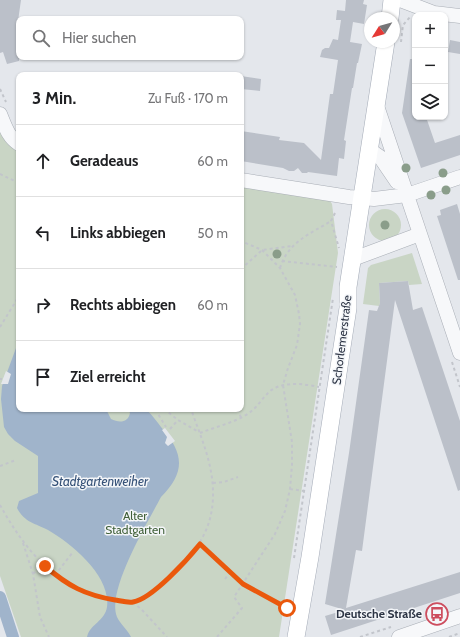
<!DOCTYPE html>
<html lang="de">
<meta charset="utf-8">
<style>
body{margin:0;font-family:Cabin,sans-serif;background:#f6f6f6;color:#202124}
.controls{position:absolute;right:12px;top:12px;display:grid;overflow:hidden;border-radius:8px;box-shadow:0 1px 3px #0004}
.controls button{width:36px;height:36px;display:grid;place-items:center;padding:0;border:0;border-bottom:1px solid #e0e0e0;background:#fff;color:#202124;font:20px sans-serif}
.compass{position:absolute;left:364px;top:12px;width:36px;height:36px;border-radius:50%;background:#fff;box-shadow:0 1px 3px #0004;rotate:233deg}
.stop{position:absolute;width:12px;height:12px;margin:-9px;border:3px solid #ea580c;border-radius:50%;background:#fff}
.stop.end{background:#ea580c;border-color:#fff;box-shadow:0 1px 4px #0008}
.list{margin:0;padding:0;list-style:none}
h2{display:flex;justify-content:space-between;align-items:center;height:52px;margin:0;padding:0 16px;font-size:17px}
h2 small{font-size:13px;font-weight:400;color:#757577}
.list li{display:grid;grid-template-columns:26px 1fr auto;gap:12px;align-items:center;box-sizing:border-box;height:72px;padding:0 16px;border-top:1px solid #e0e0e0}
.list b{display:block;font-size:15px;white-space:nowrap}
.list em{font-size:13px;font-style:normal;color:#757577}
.icon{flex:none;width:22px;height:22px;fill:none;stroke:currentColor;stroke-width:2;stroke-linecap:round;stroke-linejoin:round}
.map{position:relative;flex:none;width:460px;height:637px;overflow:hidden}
.search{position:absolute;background:#fff;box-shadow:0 1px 3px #0004;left:16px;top:16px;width:228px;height:44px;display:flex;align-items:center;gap:10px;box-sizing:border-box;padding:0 14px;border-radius:8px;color:#757577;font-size:15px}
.panel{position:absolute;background:#fff;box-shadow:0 1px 3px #0004;left:16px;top:72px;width:228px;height:340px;border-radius:8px}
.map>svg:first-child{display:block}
</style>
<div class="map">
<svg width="460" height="637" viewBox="0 0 460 637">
<rect width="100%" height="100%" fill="#e4e7ec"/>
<path fill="#c9d5c5" d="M0,127L19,150V409H241V185L329,199L332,204L338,253L279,637H21L0,576Z
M369 225a16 16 0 1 1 32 0a16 16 0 1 1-32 0Z
M412,253L422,284L409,285L408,281L379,283L380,303L379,306L363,304L368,268L371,265Z"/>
<path fill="#a0b4cb" d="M19,340V409H106L111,419C119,423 128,423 130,413L128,409C132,409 140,408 144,409C150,411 157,422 161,427C184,453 186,472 161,497C148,522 106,591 117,617C120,624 128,630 131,637H87C90,624 105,621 107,607C111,576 72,544 48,530C35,523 25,523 17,508L19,501L38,493V456L15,441L8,434L4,427L1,399L2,386Z"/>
<path fill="#e4e7ec" d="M6,371L11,374L8,384H1Z
M165,428L175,441L168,446L165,443L167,437L162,430Z"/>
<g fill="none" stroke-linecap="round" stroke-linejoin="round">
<path stroke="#a0b4cb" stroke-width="12" d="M0,597L13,637"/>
</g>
<path fill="#bbc0c9" d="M0,0H21L17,28L19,27V61L7,64L3,52L0,53Z
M346,0H364L363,4L367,5L364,24L353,22L350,42L362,44L358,63H357L353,88H352L344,140L346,141L344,159L339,158L337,176L308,172L307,173H302L298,168L294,171H289L283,168L241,161V131L280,137L279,140L304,143L321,160L330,94H333L338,60L320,57L322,50L325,48H329L333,39L338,40L341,20H336L337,10L345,11Z
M450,40L460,42V54L448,52Z
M410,59H415V117H426L435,143L460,135V155L421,168L402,113Z
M241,76L261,79L260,91L241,89Z
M457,204L460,214V280H458L437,216L441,215L440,210Z
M408,281L413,310L422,307L460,421V490L458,491L395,300L362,551L356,550L346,608L460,572V593L331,635L325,616L345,610L325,604L349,453L369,310L377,311L380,303L379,283Z"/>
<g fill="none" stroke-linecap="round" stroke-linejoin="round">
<g stroke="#a9aeb6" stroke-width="15">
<path id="minor" d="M400,0L434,13L460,16
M377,106L460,353
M0,114C5,126 8,137 19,144
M370,150L380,157L397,182
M241,180L349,197L374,199L407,195L460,177
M353,259L420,234
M399,637L460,616"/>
</g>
<g stroke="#a4abb7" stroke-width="18">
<path id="major" d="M390,18L392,0
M296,637L310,557L348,308V287L386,42"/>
</g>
<path stroke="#c2c5cb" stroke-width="2" stroke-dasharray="3 3" stroke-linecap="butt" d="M401,42L403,25L410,17
M0,89L6,102
M0,174L19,183
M335,213L331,221L339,248
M282,261L337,267
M280,268C288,242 310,234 331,221
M241,269L262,250L292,246
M0,327L19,296
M452,362L460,387
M0,379H2
M158,409V414L166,427
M164,409L178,420L199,432
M238,409L241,418
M170,429L178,420
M200,433C215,427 233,423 246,415C256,409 261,400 268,393C281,380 304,384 319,387
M0,466L16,460
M213,483L224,482L238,477
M290,489L304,491
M0,505C25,550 57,590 111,599C118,600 129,604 135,601C151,596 164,582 176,570C198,549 212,529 213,497C214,465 201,438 191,409
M23,543L33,574L40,617L49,637
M200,544L243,584L287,608
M294,558L333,298
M33,574L37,570L45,566
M55,575L73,552
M225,579L230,572
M133,602L143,611L167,637
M217,637L242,608L234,597L275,534L285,511L290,489L292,465V442L283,385L288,368L297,345L300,324L299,314L295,295L280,268L262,250L241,241
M360,637L391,627
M449,637L460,633"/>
<use href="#minor" stroke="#f7f8fa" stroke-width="14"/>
<use href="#major" stroke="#fff" stroke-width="17"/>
</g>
<g fill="#8a9d8a">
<circle cx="406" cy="168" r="4.5"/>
<circle cx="443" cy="173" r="4.5"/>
<circle cx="446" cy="190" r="4.5"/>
<circle cx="431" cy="195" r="4.5"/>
<circle cx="385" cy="225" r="4.5"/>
<circle cx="277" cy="254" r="4.5"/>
</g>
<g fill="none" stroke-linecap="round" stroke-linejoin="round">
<path stroke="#ea580c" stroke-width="5" d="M45,566C68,586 85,595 115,600C121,601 128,603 133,602C152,599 188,559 200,544L243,584L287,608"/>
</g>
<defs>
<g id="bus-ring" transform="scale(1.15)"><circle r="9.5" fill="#f4f6f9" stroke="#cd4d5e" stroke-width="1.5"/><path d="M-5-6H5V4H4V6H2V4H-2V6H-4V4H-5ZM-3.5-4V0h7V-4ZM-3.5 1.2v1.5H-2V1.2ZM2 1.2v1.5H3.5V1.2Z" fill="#cd4d5e"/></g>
</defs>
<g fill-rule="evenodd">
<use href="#bus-ring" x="437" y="614"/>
</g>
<g text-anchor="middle" stroke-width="3" stroke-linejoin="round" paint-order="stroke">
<g font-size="12" fill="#2c3444" stroke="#f4f6f9">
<text transform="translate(342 340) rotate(-83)" y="4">Schorlemerstraße</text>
</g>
<g font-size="12" fill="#406039" stroke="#f4f6f9">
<text x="135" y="520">Alter<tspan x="135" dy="14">Stadtgarten</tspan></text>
</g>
<g font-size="12" font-weight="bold" fill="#2c3444" stroke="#f4f6f9" text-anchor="end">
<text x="422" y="618">Deutsche Straße</text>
</g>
<g font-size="13" font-style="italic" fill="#365278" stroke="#f4f6f9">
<text x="100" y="486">Stadtgartenweiher</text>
</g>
</g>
</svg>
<div class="controls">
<button>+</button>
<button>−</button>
<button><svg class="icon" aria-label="layers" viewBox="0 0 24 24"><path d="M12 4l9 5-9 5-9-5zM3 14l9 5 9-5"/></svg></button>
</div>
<svg class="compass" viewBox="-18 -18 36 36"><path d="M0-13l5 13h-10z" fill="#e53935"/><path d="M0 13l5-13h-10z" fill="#757577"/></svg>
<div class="stop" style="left:287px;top:608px"></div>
<div class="stop end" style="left:45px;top:566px"></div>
<div class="search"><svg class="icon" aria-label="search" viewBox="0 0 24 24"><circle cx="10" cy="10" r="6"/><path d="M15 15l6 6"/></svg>Hier suchen</div>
<section class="panel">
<h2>3 Min.<small>Zu Fuß · 170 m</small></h2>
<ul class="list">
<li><svg class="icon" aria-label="ahead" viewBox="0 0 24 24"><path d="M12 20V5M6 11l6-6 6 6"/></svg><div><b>Geradeaus</b></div><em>60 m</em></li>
<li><svg class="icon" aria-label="left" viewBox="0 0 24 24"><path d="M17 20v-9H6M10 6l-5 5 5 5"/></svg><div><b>Links abbiegen</b></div><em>50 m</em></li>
<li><svg class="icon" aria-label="right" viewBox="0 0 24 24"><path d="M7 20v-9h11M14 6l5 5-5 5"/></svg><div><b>Rechts abbiegen</b></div><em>60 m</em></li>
<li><svg class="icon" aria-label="arrive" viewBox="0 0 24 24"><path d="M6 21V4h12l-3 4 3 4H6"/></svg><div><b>Ziel erreicht</b></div></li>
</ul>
</section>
</div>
